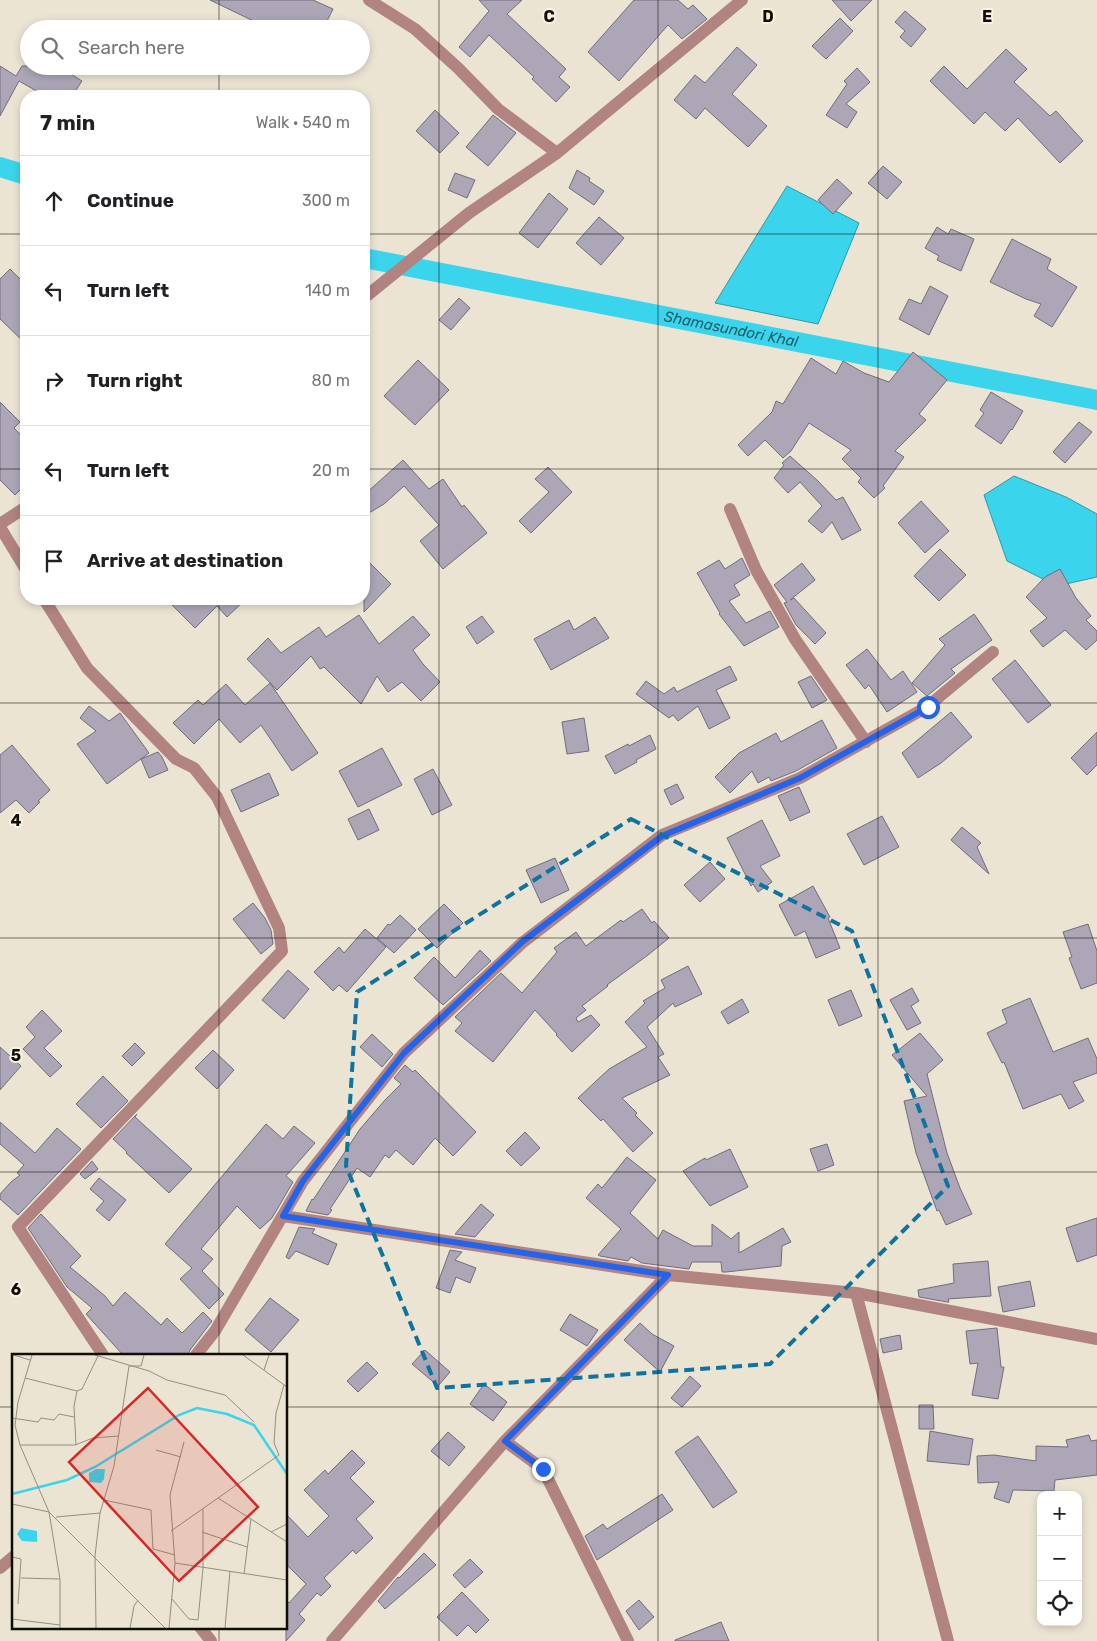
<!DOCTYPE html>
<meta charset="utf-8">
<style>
body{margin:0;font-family:Rubik,sans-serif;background:#f6f6f6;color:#202124}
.controls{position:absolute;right:15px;bottom:15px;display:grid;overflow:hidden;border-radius:10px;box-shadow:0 2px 8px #0003}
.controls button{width:45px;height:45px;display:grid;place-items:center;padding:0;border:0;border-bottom:1px solid #e0e0e0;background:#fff;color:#202124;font:25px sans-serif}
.stop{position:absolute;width:15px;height:15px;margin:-11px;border:4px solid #2563eb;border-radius:50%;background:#fff}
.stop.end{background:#2563eb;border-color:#fff;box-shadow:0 1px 5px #0008}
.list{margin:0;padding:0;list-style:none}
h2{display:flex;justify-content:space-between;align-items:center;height:65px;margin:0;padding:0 20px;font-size:21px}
h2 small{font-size:16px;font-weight:400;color:#757577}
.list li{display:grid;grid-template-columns:32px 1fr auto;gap:15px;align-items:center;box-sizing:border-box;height:90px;padding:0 20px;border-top:1px solid #e0e0e0}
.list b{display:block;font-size:19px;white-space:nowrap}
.list em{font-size:16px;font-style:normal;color:#757577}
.icon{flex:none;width:28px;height:28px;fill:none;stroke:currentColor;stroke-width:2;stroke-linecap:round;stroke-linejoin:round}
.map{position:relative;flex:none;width:1097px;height:1641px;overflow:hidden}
.search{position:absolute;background:#fff;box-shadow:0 2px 8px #0003;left:20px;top:20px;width:350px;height:55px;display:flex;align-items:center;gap:12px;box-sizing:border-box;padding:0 18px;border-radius:28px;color:#757577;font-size:19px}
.panel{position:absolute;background:#fff;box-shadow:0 2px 8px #0003;left:20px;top:90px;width:350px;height:515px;border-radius:20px}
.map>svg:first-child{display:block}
</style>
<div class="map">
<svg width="1097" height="1641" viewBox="0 0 1097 1641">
<rect width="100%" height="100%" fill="#ece4d3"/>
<path fill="#3ad5ec" stroke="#2d99a7" d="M787,186L859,223L818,324L715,303Z
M1014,476L1066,497L1097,514V577L1057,586L1007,561L984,495Z"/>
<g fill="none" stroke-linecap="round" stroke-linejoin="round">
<g stroke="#3ad5ec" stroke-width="20">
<path d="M0,167L26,175"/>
<path id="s1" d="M364,258L1097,400"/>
</g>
</g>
<path fill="#aca6b7" stroke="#726c7c" d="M210,0H313L333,9L326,23L323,22L319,29H270Z
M479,0H522L507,14L566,69L559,77L570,87L556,102L532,79L534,77L489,35L470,57L459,47L489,11Z
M634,0H678L688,9L693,5L707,19L682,39L668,25L619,81L588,52Z
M832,0H872L851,21Z
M905,11L926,29L911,47L900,37L905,31L895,22Z
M840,18L853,31L826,59L812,46Z
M737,47L757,65L732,94L767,126L748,147L705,108L696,119L674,100L695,75L705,83Z
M1006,49L1027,69L1014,82L1050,116L1056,111L1083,141L1060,163L1018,118L1005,131L985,112L974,124L930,81L944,66L967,89Z
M0,66L16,76L22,66H58L82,81L72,96H45L19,81L0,116Z
M857,68L870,82L846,104L857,112L847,128L826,115L847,84L844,81Z
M435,110L459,133L440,153L416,131Z
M493,115L516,133L488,166L466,147Z
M883,166L902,182L887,199L868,183Z
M577,170L590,178L589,181L604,191L594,205L569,188Z
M455,173L475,180L467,198L448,190Z
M837,179L852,193L833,214L818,200Z
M549,193L568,209L538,248L519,233Z
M599,217L624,238L601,265L576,243Z
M937,227L948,234L951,229L974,239L961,271L937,260L939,256L925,248Z
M1012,239L1051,259L1047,269L1077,287L1052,327L1034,316L1041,304L1026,299L990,282Z
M10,269L26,285V344L0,319V279Z
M930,286L948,296L929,335L899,319L909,299L921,304Z
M459,298L470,308L451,330L439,320Z
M913,352L947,380L919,414L926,420L895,451L904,457L883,486L885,488L874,498L858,482L861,478L842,459L851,450L809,423L791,451L783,458L765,440L748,456L738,445L772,412L776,401L783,404L811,358L836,374L843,361L864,373L889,382Z
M418,360L449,390L415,425L384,396Z
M991,392L1023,411L1012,430L1011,429L1001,444L975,426L984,413L980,410Z
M0,402L20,422L14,428L26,441V484L15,495L0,480Z
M1079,422L1092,432L1065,463L1053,452Z
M790,456L818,481L836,500L843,497L861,530L842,540L832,522L822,533L808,521L822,506L800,482L788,493L774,478L784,465L782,463Z
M403,460L429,489L443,479L462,507L464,505L487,533L443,569L420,541L439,525L404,486L384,504L364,516V495Z
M548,467L572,492L531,533L519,521L549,492L535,479Z
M921,501L949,531L925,553L898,523Z
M940,549L966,575L939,601L914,576Z
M364,557L391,584L364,612Z
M742,558L750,575L734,585L740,595L729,601L746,623L770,611L779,627L744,646L719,614L720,613L697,573L719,560L725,569Z
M802,563L815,580L790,600L794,598L826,633L815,644L796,625L784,603L787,602L774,585Z
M1060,569L1076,598L1091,616L1086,620L1097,631V640L1086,650L1065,630L1043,647L1030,631L1047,618L1026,597L1045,577Z
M166,599H246L227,617L217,606L195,628Z
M974,614L992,640L951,669L955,673L927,696L912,683L945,645L939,639Z
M359,615L379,644L413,616L430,635L413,650L423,664L440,682L421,701L402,682L388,692L377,676L361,704L324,667L320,669L311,656L277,690L247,659L268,638L281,653L319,627L326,637Z
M482,616L494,632L477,644L466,627Z
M595,617L609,638L551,670L534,639L569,620L574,630Z
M867,649L891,680L903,671L917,692L887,712L869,685L865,689L846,665Z
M1015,660L1051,705L1028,723L992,679Z
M730,666L737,680L716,690L730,718L709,729L698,706L678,721L673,715L669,718L636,694L646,681L664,694L674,687L677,692Z
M811,676L827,700L812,708L798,682Z
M270,683L318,753L292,771L261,725L240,743L219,719L194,744L173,723L198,700L203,705L226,684L245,705Z
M89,706L109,721L120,713L149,753L107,784L77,744L96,731L80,718Z
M951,712L972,737L941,763L918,778L902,753Z
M584,718L589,751L567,754L562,722Z
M822,720L837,748L796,771L771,781L769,777L758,783L752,771L730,793L715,777L739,753L776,733L781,742Z
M1097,732V765L1087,775L1071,758Z
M650,735L656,749L636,760L637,762L615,774L605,756L628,744L629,746Z
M12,745L50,790L38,801L40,802L29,813L16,800L0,813V755Z
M382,748L402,785L358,807L339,771Z
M158,752L162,757L168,770L149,778L141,759Z
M433,769L452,805L432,815L414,779Z
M269,773L279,795L241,812L231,790Z
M677,784L684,798L671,805L664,790Z
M799,787L810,812L790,821L778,796Z
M369,809L379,830L358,840L348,819Z
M882,816L899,847L864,865L847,834Z
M762,820L780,856L760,866L772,882L758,892L753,884L751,886L727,838Z
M962,827L981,843L977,847L989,874L951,840Z
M555,858L569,890L541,903L526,870Z
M710,862L725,879L700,902L684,885Z
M813,886L830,917L828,918L840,948L816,958L805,931L795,936L779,905Z
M253,903L265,918L271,930L273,944L261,954L233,919Z
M444,904L463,923L437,948L418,929Z
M642,909L652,923L654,921L669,938L648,955L607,985L608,986L582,1006L586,1010L576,1018L578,1022L591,1015L600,1025L572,1052L556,1035L557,1034L535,1010L493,1062L455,1031L462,1023L455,1017L501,973L522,993L557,952L554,948L576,932L586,946L621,920L623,922Z
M400,915L416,930L394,953L377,938L388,924L390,925Z
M1088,924L1097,951V983L1081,989L1069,958L1072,957L1063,932Z
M365,929L386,947L347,992L339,985L333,991L314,972L339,947L344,953Z
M480,950L491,961L443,1005L414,978L434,957L455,978Z
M688,966L702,994L675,1007L673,1003L647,1027L664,1054L658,1057L670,1075L622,1098L637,1113L635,1115L653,1133L633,1152L603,1119L601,1121L578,1098L609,1069L647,1047L625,1022L645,1003L643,1001L665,988L661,980Z
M288,970L309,989L284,1019L262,1000Z
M912,988L919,1001L911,1006L921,1023L907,1030L890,1000Z
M851,990L862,1016L839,1026L828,1000Z
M1030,998L1053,1052L1088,1038L1097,1059V1073L1073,1082L1084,1101L1069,1109L1061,1094L1023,1109L1004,1062L1002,1063L987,1033L1007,1023L1002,1010Z
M742,999L749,1012L728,1024L721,1012Z
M42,1010L62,1031L44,1048L62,1066L50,1077L23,1049L35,1037L26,1027Z
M920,1033L943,1060L927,1074L947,1153L960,1188L972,1214L946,1225L939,1210L937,1211L916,1153L904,1101L927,1096L892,1055Z
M372,1034L393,1054L382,1067L360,1047Z
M135,1043L145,1053L132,1066L122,1056Z
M0,1047L21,1066L0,1090Z
M213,1050L234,1070L217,1089L195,1068Z
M405,1065L413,1072L415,1070L476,1132L453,1156L435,1138L413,1165L396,1150L389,1158L385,1155L370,1177L357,1168L330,1209L332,1210L328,1215L306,1211L312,1199L313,1200L360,1129L385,1100L401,1084L394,1078Z
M103,1076L128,1101L101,1128L76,1104Z
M137,1114L135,1117L192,1169L169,1193L126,1153L127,1152L113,1139Z
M0,1122L35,1153L57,1128L81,1149L18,1215L0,1199V1194L11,1182L20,1175L17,1173L24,1165L0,1144Z
M266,1124L283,1139L294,1126L315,1143L286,1176L293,1182L272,1218L260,1229L237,1206L201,1249L213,1259L202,1271L224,1294L209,1309L180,1279L192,1268L165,1244Z
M525,1132L540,1148L521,1166L506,1151Z
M827,1144L834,1165L818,1171L810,1149Z
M730,1149L748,1187L710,1206L683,1171L705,1158L706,1160Z
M627,1157L656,1180L630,1213L658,1239L663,1230L693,1246H712V1224L731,1239L739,1232V1253L783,1228L791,1242L782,1246L781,1266L726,1272H722L721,1262H692L689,1269L642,1263L631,1257L628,1261L600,1256L598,1255L621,1229L586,1198L598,1184L602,1188Z
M92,1161L98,1169L85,1179L80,1174Z
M99,1178L126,1200L109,1221L96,1210L104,1201L90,1189Z
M481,1204L494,1215L475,1237L455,1234Z
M41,1214L81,1256L70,1267L105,1296L113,1306L125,1292L161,1325L167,1318L182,1333L203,1312L212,1321L190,1350L188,1355H123L86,1314L92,1308L67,1287L28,1228Z
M1097,1218V1255L1077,1262L1066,1228Z
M299,1227L315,1229L312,1233L337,1244L328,1265L296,1251L289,1259L286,1257Z
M450,1250L462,1252L455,1260L476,1268L470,1283L456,1277L450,1293L436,1288Z
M988,1261L991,1296L948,1299L949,1302H947L919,1297L918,1290L954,1283L953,1264Z
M1030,1281L1035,1306L1003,1312L998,1287Z
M270,1298L299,1320L271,1352L245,1330Z
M570,1314L598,1330L587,1346L560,1330Z
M640,1323L652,1334L674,1346L660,1372L624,1340Z
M997,1328L1001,1367H1004L998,1399L972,1395L978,1363L970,1364L966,1331Z
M900,1335L902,1349L883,1353L880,1339Z
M425,1350L450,1372L438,1386L412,1364Z
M367,1362L378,1373L358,1392L347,1381Z
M690,1376L701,1386L682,1407L671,1398Z
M484,1384L507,1402L493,1421L470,1404Z
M919,1405H933L934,1429H919Z
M930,1431L973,1439L969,1465L927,1461Z
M448,1432L465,1447L449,1466L431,1451Z
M1089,1435L1091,1441L1097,1440V1475L1055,1480L1054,1491L1013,1490L1009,1503L994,1498L999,1482L978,1483L977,1456L994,1455L1036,1461V1446L1068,1447L1066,1440Z
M698,1436L737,1492L713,1508L675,1452Z
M352,1450L365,1463L350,1478L374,1502L356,1519L373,1538L356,1554L353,1550L324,1578L331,1586L321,1596L317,1593L299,1614L305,1620L286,1641V1600L289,1603L306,1584L286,1564V1514L308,1537L329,1516L304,1490L325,1470L328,1474Z
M662,1494L673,1510L597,1560L585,1536L603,1524L607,1529Z
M424,1553L436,1565L385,1609L378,1601L398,1577L399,1578Z
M470,1559L483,1572L465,1588L453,1575Z
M462,1592L489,1620L476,1633L468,1625L457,1636L437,1617Z
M639,1600L654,1617L639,1630L626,1611Z
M721,1622L729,1641H675V1640Z"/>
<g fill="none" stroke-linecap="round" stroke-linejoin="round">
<path stroke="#b18381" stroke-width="12" d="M369,0L415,29L458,68L498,109L557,153
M364,298L469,213L557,153L742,0
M730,509L756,570L795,639L866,742
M0,524L26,507
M0,527L26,570
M44,599L87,668L176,759L194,768L217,797L279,928L282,951L18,1227L103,1355
M283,1216L668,1275L856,1293L948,1641
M856,1293L1097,1339
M196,1355L215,1331L303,1181L404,1053L522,943L662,835L800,778L927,707L993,652
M505,1441L543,1469L628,1641
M0,1568L14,1556
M200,1627L211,1641
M332,1641L505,1441L668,1275"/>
</g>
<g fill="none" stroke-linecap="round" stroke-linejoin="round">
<path stroke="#2563eb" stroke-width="6" d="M543,1469L505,1441L668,1275L283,1216L303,1181L404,1053L522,942L662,836L800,778L928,707"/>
</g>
<path fill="none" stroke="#0d73a0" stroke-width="4" stroke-dasharray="10 6" stroke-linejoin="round" d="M631,819L852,931L948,1186L770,1364L437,1388L346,1166L357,992Z"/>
<path fill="none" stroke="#0f0d07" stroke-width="1" stroke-opacity="0.55" d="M219,0V29M439,0V1641M658,0V1641M878,0V1641M219,66V96M0,234H26M364,234H1097M0,469H26M364,469H1097M219,599V1355M0,703H1097M0,938H1097M0,1172H1097M0,1407H14M286,1407H1097M219,1627V1641"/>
<g text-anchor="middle" stroke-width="4" stroke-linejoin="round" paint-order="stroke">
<g font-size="15" font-style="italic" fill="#215d67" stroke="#f9f2e0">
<text dy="5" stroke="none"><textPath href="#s1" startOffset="374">Shamasundori Khal</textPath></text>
</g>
</g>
<g transform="translate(12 1354)">
<rect width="275" height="275" fill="#ece4d3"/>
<path d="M84,115H93L92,125L89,129L77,128V119ZM9,174L25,177V188L10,187L5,180Z" fill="#3ad5ec"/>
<path fill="none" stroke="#3ad5ec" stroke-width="2.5" d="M0,140L55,126L83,113L167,61L185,54L215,60L242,71L275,120"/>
<path fill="none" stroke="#948e81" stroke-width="1" d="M2,1L18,6M20,1L6,48L3,71L8,91L37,158L48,225V274M83,1L137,17L155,26L213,41L242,68M231,1L275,33M252,16L257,1M13,24L65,37L62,52L64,91M65,37L70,35L86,2M0,64L26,68L29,64L42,66L47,60L62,63M8,91H63L81,84L107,82M144,96L169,103M206,144L267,101L262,89L264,59L272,31M92,146L139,156L141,195L163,201M0,150L37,158M37,158L153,274M44,163L88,159M159,177L206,144L275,188M190,178L235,193M259,178L275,170M0,203L9,205L6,250M163,209L275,226M232,220L239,165M9,224L48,225M160,245L177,265L186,266L191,214V155M0,265L48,271M84,274L83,202L88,159L102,112L117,12H129L132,1M118,274L122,252L126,246M157,274L163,209L158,141L172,88M213,274L218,217"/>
<path fill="#d62828" fill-opacity="0.15" stroke="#d62828" stroke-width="2.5" d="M136,34L246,153L167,227L57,108Z"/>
<rect width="275" height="275" fill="none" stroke="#0f0d07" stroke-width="2.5"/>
</g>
<g font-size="16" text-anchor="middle" font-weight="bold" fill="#0f0d07" stroke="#f9f2e0" stroke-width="4" stroke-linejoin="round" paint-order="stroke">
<text x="549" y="22">C</text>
<text x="768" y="22">D</text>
<text x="987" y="22">E</text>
<text x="16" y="826">4</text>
<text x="16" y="1061">5</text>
<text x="16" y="1295">6</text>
</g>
</svg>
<div class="controls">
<button>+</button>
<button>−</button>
<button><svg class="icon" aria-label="locate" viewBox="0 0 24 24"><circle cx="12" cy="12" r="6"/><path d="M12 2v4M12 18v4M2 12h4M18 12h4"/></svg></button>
</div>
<div class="stop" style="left:928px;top:707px"></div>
<div class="stop end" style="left:543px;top:1469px"></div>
<div class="search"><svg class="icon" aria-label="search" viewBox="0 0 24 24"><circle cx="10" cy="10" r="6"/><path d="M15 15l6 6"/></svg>Search here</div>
<section class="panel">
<h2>7 min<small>Walk · 540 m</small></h2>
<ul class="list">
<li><svg class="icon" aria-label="ahead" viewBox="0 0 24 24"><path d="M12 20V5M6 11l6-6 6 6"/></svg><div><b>Continue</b></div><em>300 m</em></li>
<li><svg class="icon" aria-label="left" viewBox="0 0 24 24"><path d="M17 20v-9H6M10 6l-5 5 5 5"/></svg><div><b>Turn left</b></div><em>140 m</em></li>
<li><svg class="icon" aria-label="right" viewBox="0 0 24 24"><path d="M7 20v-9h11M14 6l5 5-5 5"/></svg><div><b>Turn right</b></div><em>80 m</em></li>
<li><svg class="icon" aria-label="left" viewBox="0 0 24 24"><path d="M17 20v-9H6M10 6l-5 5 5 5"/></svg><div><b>Turn left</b></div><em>20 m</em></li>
<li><svg class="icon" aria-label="arrive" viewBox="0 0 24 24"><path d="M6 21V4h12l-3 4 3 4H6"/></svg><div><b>Arrive at destination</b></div></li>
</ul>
</section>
</div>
